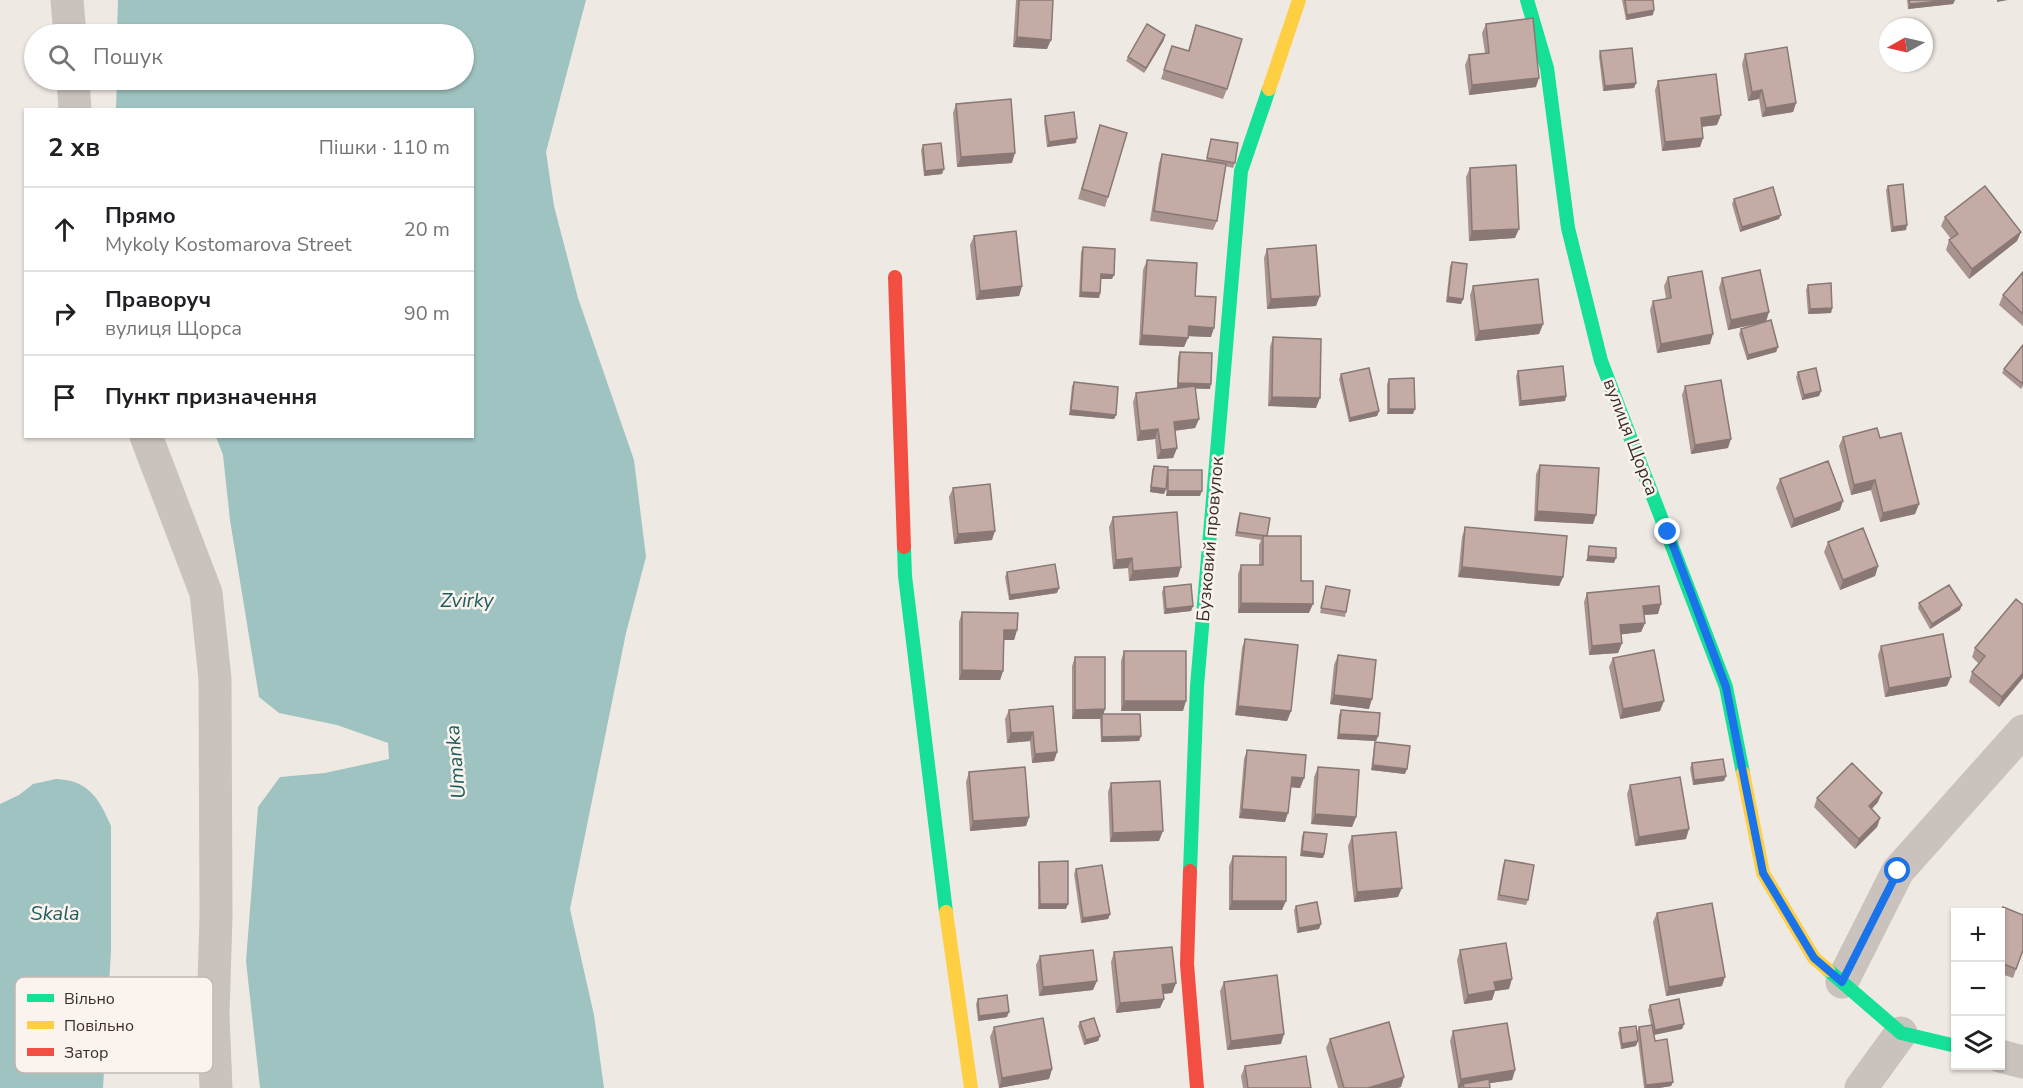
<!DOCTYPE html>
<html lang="uk">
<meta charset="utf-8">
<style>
body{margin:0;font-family:"Nunito Sans",sans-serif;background:#f6f6f6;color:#202124}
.controls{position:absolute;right:18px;bottom:18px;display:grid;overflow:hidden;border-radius:0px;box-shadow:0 2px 4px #0004}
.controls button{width:54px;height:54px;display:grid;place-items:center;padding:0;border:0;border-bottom:2px solid #e0e0e0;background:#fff;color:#202124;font:30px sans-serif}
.compass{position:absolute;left:1879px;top:18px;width:54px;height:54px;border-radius:50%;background:#fff;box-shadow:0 2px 4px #0004;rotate:262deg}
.stop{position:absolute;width:18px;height:18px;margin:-14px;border:4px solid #1a73e8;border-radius:50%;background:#fff}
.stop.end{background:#1a73e8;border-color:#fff;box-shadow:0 2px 6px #0008}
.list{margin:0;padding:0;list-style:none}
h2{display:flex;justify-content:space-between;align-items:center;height:78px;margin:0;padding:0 24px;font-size:26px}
h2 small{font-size:20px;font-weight:400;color:#757577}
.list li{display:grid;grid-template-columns:39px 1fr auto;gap:18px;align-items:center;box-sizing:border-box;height:84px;padding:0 24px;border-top:2px solid #e0e0e0}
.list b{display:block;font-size:22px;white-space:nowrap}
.list p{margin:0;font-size:20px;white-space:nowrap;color:#757577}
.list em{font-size:20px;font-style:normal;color:#757577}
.icon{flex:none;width:33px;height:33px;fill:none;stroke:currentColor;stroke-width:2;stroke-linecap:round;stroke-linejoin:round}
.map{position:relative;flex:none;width:2023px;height:1088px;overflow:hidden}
.search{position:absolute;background:#fff;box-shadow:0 2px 4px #0004;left:24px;top:24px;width:450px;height:66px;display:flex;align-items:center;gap:15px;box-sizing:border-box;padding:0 21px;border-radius:33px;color:#757577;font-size:22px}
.panel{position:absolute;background:#fff;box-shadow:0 2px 4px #0004;left:24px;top:108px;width:450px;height:330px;border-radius:0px}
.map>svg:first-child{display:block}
</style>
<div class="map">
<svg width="2023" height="1088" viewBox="0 0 2023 1088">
<rect width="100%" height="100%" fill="#efe9e4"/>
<path fill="#9ec3c0" d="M118,0H586L546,152L554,206L578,298L634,460L646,557L626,633L570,909L594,1015L604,1088H260L246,961L258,807L280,777L325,773L389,759L388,743L337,725L279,713L259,697L230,520L223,455L216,437L472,436V110L116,109L117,80H464V34H117Z
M56,779C88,780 99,798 111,826V951L103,1088H0V804L19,795L33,784Z"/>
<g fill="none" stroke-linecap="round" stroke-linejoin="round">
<path stroke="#c9c2bd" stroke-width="33" d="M67,0L70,34
M73,80L75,110
M146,436L206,593L215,679L216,917L213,1015L216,1088
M1842,982L1898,871L2023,731
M2000,1056L2023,1062
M1861,1088L1901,1033"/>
<path stroke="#16e098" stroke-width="14" d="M1527,0L1547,68L1568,228L1601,361L1726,687L1743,773
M904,547L905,576L946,912
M1190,871L1197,686L1241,171L1269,89
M1828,970L1901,1033L1956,1046"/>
<path stroke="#ffcf43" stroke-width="14" d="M1269,89L1299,0
M1743,773L1763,873L1814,958L1828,970
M946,912L971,1088"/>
<path stroke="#f24e42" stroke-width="14" d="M895,277L904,547
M1190,871L1187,964L1197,1088"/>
</g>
<path fill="#a9938e" d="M1016,0H1053L1047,49L1013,47Z
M1622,0H1653V15L1626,20Z
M1907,0H1955L1953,4L1908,9Z
M1486,24L1536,87L1469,95L1465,65L1469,55L1485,53L1482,33Z
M1196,25L1227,89L1223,99L1161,79L1172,46L1188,51Z
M1164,40L1144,73L1126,61L1128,57Z
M1600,51L1636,83L1634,88L1603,91L1599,56Z
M1745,54L1796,103L1793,112L1762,117L1759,99L1748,101L1742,64Z
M1658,81L1717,125L1702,127L1703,138L1700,147L1662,151L1655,90Z
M956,104L1012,163L957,167L953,113Z
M1045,116L1076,143L1047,147L1044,121Z
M1100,125L1108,197L1105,207L1078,199Z
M1211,139L1235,163L1233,168L1225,166L1217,221L1213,230L1150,221L1159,163L1162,154L1206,161Z
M923,145L942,174L924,176L921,150Z
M1470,168L1515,238L1469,241L1466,177Z
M1888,186L1906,230L1891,232L1886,190Z
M1734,199L1779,219L1740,232L1732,204Z
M1945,217L2021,232L2017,241L1969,279L1946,250L1949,240L1951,239L1941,226Z
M974,236L1022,286L1019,296L976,300L970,245Z
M1083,247L1112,279H1101L1100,293L1099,298L1079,297L1081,252Z
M1267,249L1316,306L1267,309L1264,258Z
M1147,260L1195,296L1211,337L1188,336L1184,347L1139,345L1143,270Z
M1452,262L1463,299L1461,304L1446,302L1450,266Z
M2023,272V326L1999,305L2003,295Z
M1668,277L1710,344L1657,353L1650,310L1653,301L1666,299L1664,286Z
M1722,278L1766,321L1778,347L1776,352L1747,360L1739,334L1741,329L1763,322L1728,330L1719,288Z
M1808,285L1832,308L1831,313L1808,314L1806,290Z
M1473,286L1543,324L1539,334L1475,341L1470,295Z
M1273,337L1316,408L1268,406L1270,347Z
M2023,345V386L2021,389L2002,373L2004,369Z
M1180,352L1210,389L1195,388L1199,419L1195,428L1175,431L1177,448L1173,458L1157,459L1155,439L1137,441L1133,402L1136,393L1180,388H1177L1178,357Z
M1518,371L1566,396L1565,401L1519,406L1516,376Z
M1798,372L1821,391L1819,396L1802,400L1796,377Z
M1341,374L1379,411L1377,416L1349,422L1339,379Z
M1389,379L1413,414H1387V384Z
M1074,382L1116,415L1114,419L1069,415L1072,386Z
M1685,386L1728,448L1691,454L1682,395Z
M1843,437L1919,504L1915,514L1880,522L1871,490L1851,495L1839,446Z
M1540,465L1593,524L1534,521L1536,474Z
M1154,466L1167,474L1168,470L1200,496H1166L1167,479L1164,494L1150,492L1152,470Z
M1780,479L1840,510L1791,528L1776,488Z
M953,488L992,540L954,544L949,497Z
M1240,513L1267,536L1301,581L1309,613H1238V574L1241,565H1259V545L1261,540L1235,536L1238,518Z
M1113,517L1178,577L1129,581L1128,568L1113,569L1109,527Z
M1465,527L1563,577L1559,586L1458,577L1462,537Z
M1828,542L1878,566L1875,576L1840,590L1824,552Z
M1007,572L1057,593L1009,600L1005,577Z
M1326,586L1346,612L1345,617L1320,613Z
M1164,587L1193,606L1191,611L1164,614L1162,592Z
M1587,593L1658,614L1644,615L1645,623L1641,632L1621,634L1622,643L1618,653L1589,655L1584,602Z
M1919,603L1960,610L1930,629L1918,608Z
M2023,605V678L1999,707L1969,682L1972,672L1979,664L1972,657L1975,648Z
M962,612L1017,630L1014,640H1004L1003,671L1000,680H959V622Z
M1245,639L1291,711L1287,721L1235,715L1242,648Z
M1881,646L1947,686L1885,697L1878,655Z
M1124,651L1183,711H1121V661Z
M1338,655L1369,709L1330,704L1334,665Z
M1075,657L1105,709L1103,714L1141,736L1139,741L1101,742L1100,719H1072V666Z
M1613,658L1660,711L1620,719L1609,667Z
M1009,710L1057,752L1054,761L1032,763L1030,741L1007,743L1005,719Z
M1341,710L1378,736L1376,741L1337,739L1339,715Z
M1375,742L1405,774L1371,770L1374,746Z
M1247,750L1304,778L1300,788L1291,787L1285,822L1239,818L1244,759Z
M1692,763L1724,781L1693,785L1690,768Z
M1318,767L1356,817L1352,827L1311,824L1314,777Z
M969,772L1029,817L1026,826L970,831L966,782Z
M1111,783L1159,841L1110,842L1108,792Z
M1630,785L1686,839L1635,846L1627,794Z
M1817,798L1878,802L1872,809L1880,818L1877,827L1855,849L1814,807Z
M1304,832L1324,854L1323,858L1300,856L1302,836Z
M1352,836L1398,897L1354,902L1348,846Z
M1233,856L1282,910H1229V866Z
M1505,860L1528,900L1526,905L1497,900L1503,865Z
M1039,862L1066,909H1038V866Z
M1076,869L1110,914L1108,919L1081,923L1074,874Z
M1296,906L1319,929L1297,933L1294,910Z
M2000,912L2023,950L2013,978L2001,974Z
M1657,913L1722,986L1666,996L1653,922Z
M1460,950L1509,989L1495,991L1492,1000L1464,1004L1457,960Z
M1114,952L1176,983L1172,993L1163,994L1164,999L1160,1008L1116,1013L1111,962Z
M1040,956L1093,990L1039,996L1036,965Z
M1224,982L1281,1044L1227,1050L1220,991Z
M978,999L1007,1017L978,1021L976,1004Z
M1650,1005L1684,1024L1682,1029L1654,1035L1655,1041L1673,1082L1671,1086L1659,1088H1644L1637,1032L1639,1027L1651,1025L1648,1010Z
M1080,1022L1100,1036L1098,1041L1084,1045L1078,1026Z
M994,1027L1052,1069L1049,1079L999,1088L990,1037Z
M1620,1028L1636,1046L1621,1049L1618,1033Z
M1453,1031L1515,1070L1512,1080L1490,1083V1088H1458L1450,1041Z
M1330,1039L1401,1087L1397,1088H1338L1326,1048Z
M1245,1066L1311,1088H1243L1241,1076Z"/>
<path fill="#897874" d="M1955,0L1953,4L1908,9L1910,4Z
M1997,0H2008L1997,2Z
M1654,10L1653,15L1626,20L1627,15Z
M1165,35L1164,40L1144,73L1146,68Z
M1017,37L1051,40L1047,49L1013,47Z
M1539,78L1536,87L1469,95L1472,85Z
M1636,83L1634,88L1603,91L1605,86Z
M1762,90L1759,99L1748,101L1752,92Z
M1796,103L1793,112L1762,117L1766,108Z
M1721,115L1717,125L1698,127L1701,118Z
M1077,138L1076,143L1047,147L1049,142Z
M1703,138L1700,147L1662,151L1665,142Z
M1015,153L1012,163L957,167L961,157Z
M944,169L942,174L924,176L925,171Z
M1781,215L1779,219L1740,232L1742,227Z
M1907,225L1906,230L1891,232L1893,227Z
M1519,229L1515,238L1469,241L1472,231Z
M2021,232L2017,241L1969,279L1972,269Z
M1101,274L1114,275L1112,279H1100Z
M1022,286L1019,296L976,300L980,291Z
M1081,292L1100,293L1099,298L1079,297Z
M1320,296L1316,306L1267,309L1271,299Z
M1448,297L1463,299L1461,304L1446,302Z
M1832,308L1831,313L1808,314L1810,309Z
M1769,312L1766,322L1728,330L1731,320Z
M1543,324L1539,334L1475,341L1479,331Z
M1189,326L1214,328L1211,337L1185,336Z
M1713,334L1710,344L1657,353L1661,344Z
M1142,335L1188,338L1184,347L1139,345Z
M1778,347L1776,352L1747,360L1748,355Z
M1178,383L1211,384L1210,389L1177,388Z
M1821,391L1819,396L1802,400L1804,395Z
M1566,396L1565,401L1519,406L1521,401Z
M1272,397L1320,398L1316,408L1268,406Z
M1389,409H1415L1413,414H1387Z
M1071,410L1116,415L1114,419L1069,415Z
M1379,411L1377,416L1349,422L1350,418Z
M1199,419L1195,428L1170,431L1174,422Z
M1158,429L1155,439L1137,441L1140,431Z
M1731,439L1728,448L1691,454L1695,445Z
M1177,448L1173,458L1157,459L1161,450Z
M1875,480L1871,490L1851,495L1854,485Z
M1151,487L1166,489L1164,494L1150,492Z
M1168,491H1202L1200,496H1166Z
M1843,501L1840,510L1791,528L1794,519Z
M1919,504L1915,514L1880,522L1883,513Z
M1537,511L1596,515L1593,524L1534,521Z
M995,531L992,540L954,544L958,534Z
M1588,556L1616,558L1614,563L1586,561Z
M1132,558L1128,568L1113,569L1116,560Z
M1878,566L1875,576L1840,590L1843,580Z
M1181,567L1178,577L1129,581L1133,571Z
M1462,567L1563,577L1559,586L1458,577Z
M1059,588L1057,593L1009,600L1010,595Z
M1241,603L1313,604L1309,613H1238Z
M1661,604L1658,614L1640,615L1643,606Z
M1962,605L1960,610L1930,629L1932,624Z
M1193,606L1191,611L1164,614L1166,609Z
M1645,623L1641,632L1617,635L1620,625Z
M1004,630H1017L1014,640H1000Z
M1622,643L1618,653L1589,655L1592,646Z
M962,670L1003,671L1000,680H959Z
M2023,673V678L1999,707L2002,697Z
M1951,677L1947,686L1885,697L1889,688Z
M1334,695L1372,699L1369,709L1330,704Z
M1124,701H1186L1183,711H1121Z
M1664,701L1660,711L1620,719L1623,709Z
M1238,706L1291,711L1287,721L1235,715Z
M1105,709L1102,719V714L1100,719H1072L1075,710Z
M1033,732L1030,741L1007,743L1011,733Z
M1339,734L1378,736L1376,741L1337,739Z
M1141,736L1139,741L1101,742L1102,737Z
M1057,752L1054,761L1032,763L1035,754Z
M1373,765L1407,769L1405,774L1371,770Z
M1726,776L1724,781L1693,785L1694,780Z
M1292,777L1304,778L1300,788L1288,787Z
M1882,793L1878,802L1865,815L1869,806Z
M1242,809L1288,813L1285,822L1239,818Z
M1315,814L1356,817L1352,827L1311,824Z
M1029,817L1026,826L970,831L973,821Z
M1880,818L1877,827L1855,849L1859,839Z
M1689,829L1686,839L1635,846L1639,837Z
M1163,831L1159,841L1110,842L1113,833Z
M1302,851L1324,854L1323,858L1300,856Z
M1402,888L1398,897L1354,902L1357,892Z
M1232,901H1286L1282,910H1229Z
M1040,904H1068L1066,909H1038Z
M1110,914L1108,919L1081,923L1083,918Z
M1321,924L1319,929L1297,933L1299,928Z
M1725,977L1722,986L1666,996L1669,987Z
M1512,979L1509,989L1495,991L1492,1000L1464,1004L1468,995L1494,982Z
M1097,981L1093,990L1039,996L1043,987Z
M1176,983L1172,993L1159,994L1162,985Z
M1164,999L1160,1008L1116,1013L1120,1003Z
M1009,1012L1007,1017L978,1021L979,1016Z
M1684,1024L1682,1029L1653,1035L1655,1030Z
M1284,1034L1281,1044L1227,1050L1231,1041Z
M1100,1036L1098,1041L1084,1045L1086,1040Z
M1638,1041L1636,1046L1621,1049L1622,1044Z
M1052,1069L1049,1079L999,1088L1002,1078Z
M1515,1070L1512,1080L1463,1087V1084L1461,1088H1458L1461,1079Z
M1404,1077L1401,1087L1397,1088H1368Z
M1673,1082L1671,1086L1659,1088H1645L1646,1085Z"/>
<path fill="#c4aba5" stroke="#897874" stroke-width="1.5" d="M1019,0H1053L1051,40L1017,37Z
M1625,0H1653L1654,10L1627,15Z
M1909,0H1951L1910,4Z
M1533,18L1539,78L1472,85L1469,55L1489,53L1486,24Z
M1147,24L1165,35L1146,68L1128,57Z
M1196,25L1242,39L1227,89L1164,70L1172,46L1189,51Z
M1787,47L1796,103L1766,108L1762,90L1752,92L1745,54Z
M1632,48L1636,83L1605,86L1600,51Z
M1716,74L1721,115L1701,118L1703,138L1665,142L1658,81Z
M1011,99L1015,153L961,157L956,104Z
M1074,112L1077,138L1049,142L1045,116Z
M1100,125L1127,133L1108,197L1082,189Z
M1211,139L1238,143L1235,163L1207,158Z
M941,143L944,169L925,171L923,145Z
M1162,154L1226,164L1217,221L1154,211Z
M1516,165L1519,229L1472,231L1470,168Z
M1903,184L1907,225L1893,227L1888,186Z
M1985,186L2021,232L1972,269L1949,240L1958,234L1945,217Z
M1773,187L1781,215L1742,227L1734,199Z
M1016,231L1022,286L980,291L974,236Z
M1316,245L1320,296L1271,299L1267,249Z
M1083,247L1115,249L1114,275L1101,274L1100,293L1081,292Z
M1147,260L1197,263L1195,296L1216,297L1214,328L1189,326L1188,338L1142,335Z
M1452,262L1467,264L1463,299L1448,297Z
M1760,270L1769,312L1731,320L1722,278Z
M1702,271L1713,334L1661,344L1653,301L1671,298L1668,277Z
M2023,272V314L2003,295Z
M1538,279L1543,324L1479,331L1473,286Z
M1831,283L1832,308L1810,309L1808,285Z
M1771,320L1778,347L1748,355L1741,329Z
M1273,337L1321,339L1320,398L1272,397Z
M2023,345V384L2004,369Z
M1180,352L1212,353L1211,384L1178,383Z
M1563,366L1566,396L1521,401L1518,371Z
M1369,368L1379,411L1350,418L1341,374Z
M1816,368L1821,391L1804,395L1798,372Z
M1414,378L1415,409H1389V379Z
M1721,380L1731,439L1695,445L1685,386Z
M1074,382L1118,387L1116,415L1071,410Z
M1195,386L1199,419L1174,422L1177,448L1161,450L1158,429L1140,431L1136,393Z
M1877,428L1880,438L1901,433L1919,504L1883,513L1875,480L1854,485L1843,437Z
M1828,461L1843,501L1794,519L1780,479Z
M1540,465L1599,468L1596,515L1537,511Z
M1154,466L1168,467L1166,489L1151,487Z
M1168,470H1202V491H1168Z
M990,484L995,531L958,534L953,488Z
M1177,512L1181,567L1133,571L1132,558L1116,560L1113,517Z
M1240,513L1270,518L1267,536L1237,532Z
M1465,527L1567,536L1563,577L1462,567Z
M1863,528L1878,566L1843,580L1828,542Z
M1263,536H1301V581H1313V604L1241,603V565H1263Z
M1589,546L1616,548V558L1588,556Z
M1055,564L1059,588L1010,595L1007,572Z
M1191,584L1193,606L1166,609L1164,587Z
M1949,585L1962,605L1932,624L1919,603Z
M1326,586L1350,590L1346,612L1321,608Z
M1659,586L1661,604L1643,606L1645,623L1620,625L1622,643L1592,646L1587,593Z
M2016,599L2023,605V673L2002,697L1972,672L1985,656L1975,648Z
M962,612L1018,613L1017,630H1004L1003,671L962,670Z
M1943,634L1951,677L1889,688L1881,646Z
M1245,639L1298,645L1291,711L1238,706Z
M1654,650L1664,701L1623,709L1613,658Z
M1124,651H1186V701H1124Z
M1338,655L1376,660L1372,699L1334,695Z
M1075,657H1105V709L1075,710Z
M1053,706L1057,752L1035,754L1033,732L1011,733L1009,710Z
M1341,710L1380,713L1378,736L1339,734Z
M1102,714H1140L1141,736L1102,737Z
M1375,742L1410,746L1407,769L1373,765Z
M1247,750L1306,755L1304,778L1292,777L1288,813L1242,809Z
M1723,759L1726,776L1694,780L1692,763Z
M1852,763L1882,793L1869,806L1880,818L1859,839L1817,798Z
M1025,767L1029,817L973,821L969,772Z
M1318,767L1359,770L1356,817L1315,814Z
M1680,777L1689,829L1639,837L1630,785Z
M1160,781L1163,831L1113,833L1111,783Z
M1304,832L1327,834L1324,854L1302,851Z
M1396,832L1402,888L1357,892L1352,836Z
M1233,856L1286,857V901H1232Z
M1505,860L1534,865L1528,900L1499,895Z
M1068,861V904H1040L1039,862Z
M1102,865L1110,914L1083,918L1076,869Z
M1317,902L1321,924L1299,928L1296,906Z
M1712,903L1725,977L1669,987L1657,913Z
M2003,907L2023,915V950L2016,969L2001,963L2000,912Z
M1506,943L1512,979L1494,982L1496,990L1468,995L1460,950Z
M1172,947L1176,983L1162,985L1164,999L1120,1003L1114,952Z
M1093,950L1097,981L1043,987L1040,956Z
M1277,975L1284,1034L1231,1041L1224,982Z
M1007,995L1009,1012L979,1016L978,999Z
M1679,999L1684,1024L1655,1030L1650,1005Z
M1043,1018L1052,1069L1002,1078L994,1027Z
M1094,1018L1100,1036L1086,1040L1080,1022Z
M1389,1022L1404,1077L1368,1088H1344L1330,1039Z
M1507,1023L1515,1070L1461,1079L1453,1031Z
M1652,1025L1655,1041L1667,1039L1673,1082L1646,1085L1639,1027Z
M1636,1026L1638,1041L1622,1044L1620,1028Z
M1306,1056L1311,1088H1248L1245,1066Z
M1489,1079L1490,1088H1464L1463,1084Z"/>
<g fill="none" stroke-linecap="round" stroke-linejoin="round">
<path stroke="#1a73e8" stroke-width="8" d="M1668,532L1726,687L1763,873L1814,958L1842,982L1898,871"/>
</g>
<g text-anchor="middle" stroke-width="5" stroke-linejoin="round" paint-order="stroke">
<g font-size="18" fill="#3b2e2a" stroke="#fbf3ed">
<text transform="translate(1631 437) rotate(69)" y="6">вулиця Щорса</text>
<text transform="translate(1210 539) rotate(-85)" y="6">Бузковий провулок</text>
</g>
<g font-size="20" font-style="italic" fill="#1d5f5f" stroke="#fbf3ed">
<text x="467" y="607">Zvirky</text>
<text transform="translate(455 762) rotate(-95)" y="7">Umanka</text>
<text x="55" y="920">Skala</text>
</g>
</g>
<rect x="15" y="977" width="198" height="96" rx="9" fill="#fbf3ed" stroke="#c1b8b2" stroke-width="1.5"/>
<rect x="27" y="994" width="27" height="8" fill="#16e098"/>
<rect x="27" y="1021" width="27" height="8" fill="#ffcf43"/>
<rect x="27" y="1048" width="27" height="8" fill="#f24e42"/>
<g font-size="16" fill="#3b2e2a">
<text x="64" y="1004">Вільно</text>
<text x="64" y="1031">Повільно</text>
<text x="64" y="1058">Затор</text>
</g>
</svg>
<div class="controls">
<button>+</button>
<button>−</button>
<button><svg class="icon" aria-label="layers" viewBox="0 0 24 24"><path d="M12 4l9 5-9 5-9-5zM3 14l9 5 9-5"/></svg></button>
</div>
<svg class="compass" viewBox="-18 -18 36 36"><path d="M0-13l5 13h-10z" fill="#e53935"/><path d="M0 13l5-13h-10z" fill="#757577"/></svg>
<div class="stop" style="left:1898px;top:871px"></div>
<div class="stop end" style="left:1668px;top:532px"></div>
<div class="search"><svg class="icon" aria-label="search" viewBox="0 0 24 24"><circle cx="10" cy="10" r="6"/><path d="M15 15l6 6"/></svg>Пошук</div>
<section class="panel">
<h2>2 хв<small>Пішки · 110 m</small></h2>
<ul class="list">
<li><svg class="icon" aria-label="ahead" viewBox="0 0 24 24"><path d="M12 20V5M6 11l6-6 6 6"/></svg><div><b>Прямо</b><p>Mykoly Kostomarova Street</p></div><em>20 m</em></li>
<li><svg class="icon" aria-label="right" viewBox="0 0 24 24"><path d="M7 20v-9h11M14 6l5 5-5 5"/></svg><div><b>Праворуч</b><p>вулиця Щорса</p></div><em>90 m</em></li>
<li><svg class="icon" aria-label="arrive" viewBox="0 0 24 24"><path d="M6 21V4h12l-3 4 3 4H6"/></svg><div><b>Пункт призначення</b></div></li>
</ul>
</section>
</div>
